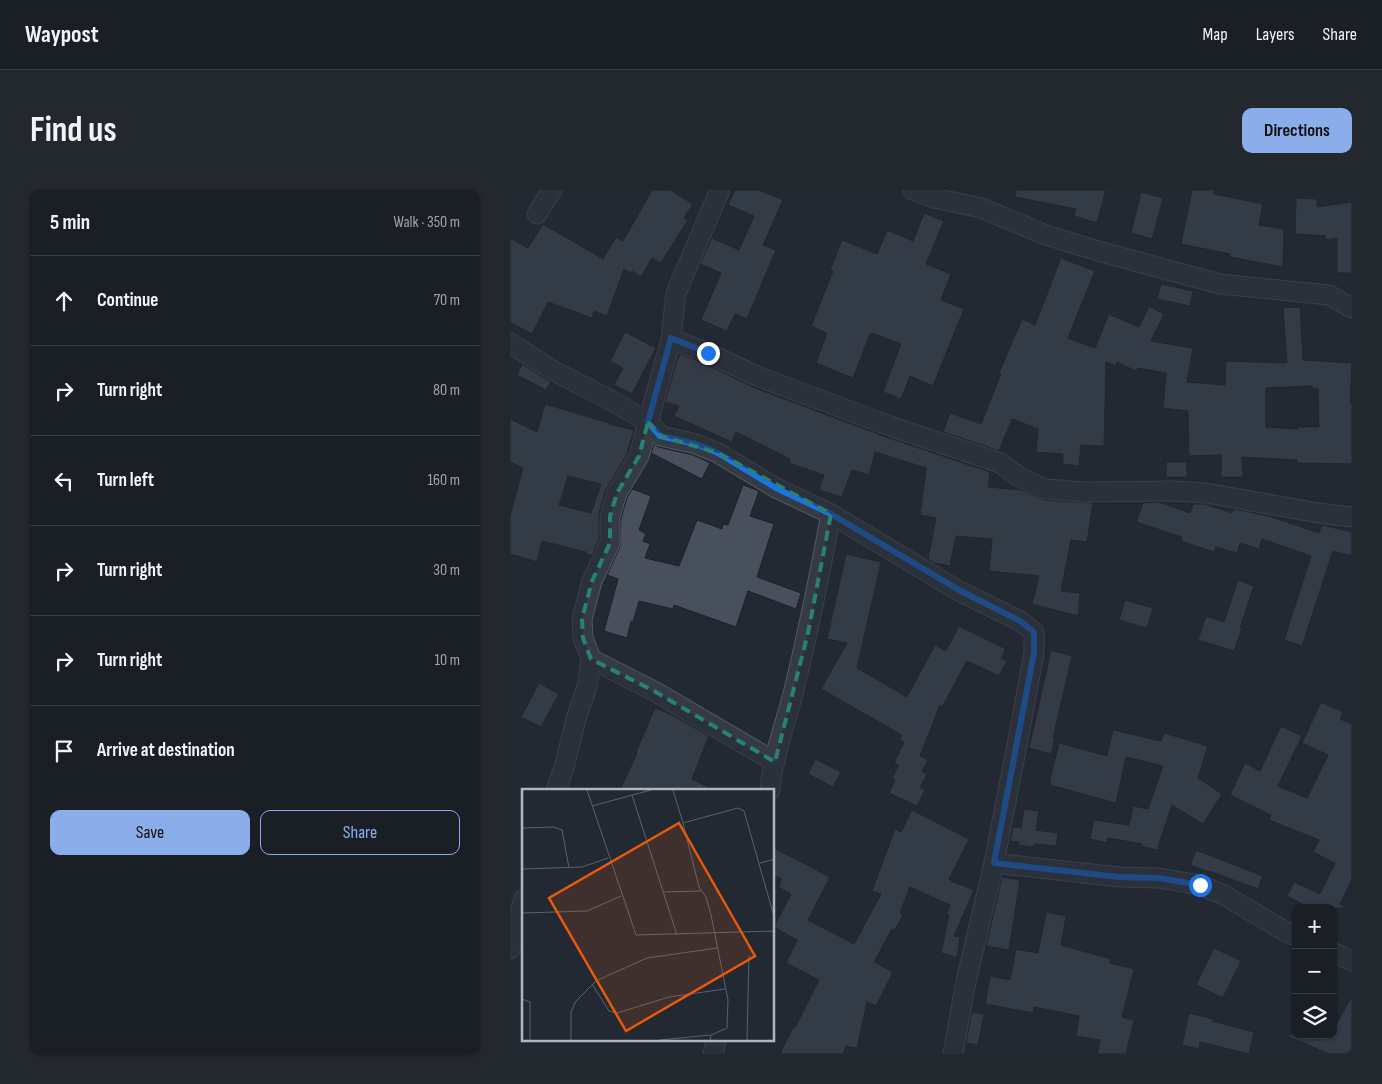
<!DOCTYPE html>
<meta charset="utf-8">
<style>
body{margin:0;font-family:"Sofia Sans Condensed",sans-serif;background:#23272e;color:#f1f3f6}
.controls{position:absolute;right:15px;bottom:15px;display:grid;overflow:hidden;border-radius:10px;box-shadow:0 1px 4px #0004}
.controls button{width:45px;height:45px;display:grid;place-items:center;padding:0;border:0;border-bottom:1px solid #383d43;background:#1a1f26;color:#f1f3f6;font:25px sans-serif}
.stop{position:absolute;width:15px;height:15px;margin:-11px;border:4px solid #1a73e8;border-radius:50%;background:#fff}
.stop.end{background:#1a73e8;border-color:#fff;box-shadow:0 1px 5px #0008}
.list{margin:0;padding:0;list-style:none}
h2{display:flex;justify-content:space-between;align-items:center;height:65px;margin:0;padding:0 20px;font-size:21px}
h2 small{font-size:16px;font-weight:400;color:#9fa2a7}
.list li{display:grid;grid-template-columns:32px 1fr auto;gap:15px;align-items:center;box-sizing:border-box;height:90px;padding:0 20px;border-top:1px solid #383d43}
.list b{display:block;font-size:19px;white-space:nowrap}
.list em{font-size:16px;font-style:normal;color:#9fa2a7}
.actions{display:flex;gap:10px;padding:15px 20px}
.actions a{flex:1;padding:11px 0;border:1px solid #8badea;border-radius:10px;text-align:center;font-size:18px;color:#8badea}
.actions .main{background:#8badea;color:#111}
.icon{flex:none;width:28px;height:28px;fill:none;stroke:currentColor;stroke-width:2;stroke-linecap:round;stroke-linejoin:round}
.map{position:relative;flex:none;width:842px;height:864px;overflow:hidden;border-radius:10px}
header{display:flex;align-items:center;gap:30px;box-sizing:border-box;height:70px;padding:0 25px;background:#1a1f26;border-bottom:1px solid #383d43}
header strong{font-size:24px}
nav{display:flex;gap:28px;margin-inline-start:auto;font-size:18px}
.intro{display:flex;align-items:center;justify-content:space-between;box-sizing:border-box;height:120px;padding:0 30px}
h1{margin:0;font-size:35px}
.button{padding:12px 22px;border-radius:10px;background:#8badea;color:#111;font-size:18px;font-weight:700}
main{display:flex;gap:30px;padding:0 30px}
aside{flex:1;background:#1a1f26;border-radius:10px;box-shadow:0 1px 4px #0004}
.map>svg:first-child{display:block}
</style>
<header>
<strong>Waypost</strong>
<nav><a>Map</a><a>Layers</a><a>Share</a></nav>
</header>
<div class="intro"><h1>Find us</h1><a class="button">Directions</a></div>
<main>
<aside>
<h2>5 min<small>Walk · 350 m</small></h2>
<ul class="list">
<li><svg class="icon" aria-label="ahead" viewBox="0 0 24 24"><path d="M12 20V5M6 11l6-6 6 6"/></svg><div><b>Continue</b></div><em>70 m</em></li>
<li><svg class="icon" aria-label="right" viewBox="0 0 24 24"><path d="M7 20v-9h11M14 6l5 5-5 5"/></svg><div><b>Turn right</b></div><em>80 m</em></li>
<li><svg class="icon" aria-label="left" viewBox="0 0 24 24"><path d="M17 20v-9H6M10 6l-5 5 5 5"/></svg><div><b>Turn left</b></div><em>160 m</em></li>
<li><svg class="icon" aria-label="right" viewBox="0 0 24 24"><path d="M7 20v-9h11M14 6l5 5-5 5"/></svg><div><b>Turn right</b></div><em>30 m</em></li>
<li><svg class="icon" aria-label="right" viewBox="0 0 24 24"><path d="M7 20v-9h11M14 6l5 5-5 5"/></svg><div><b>Turn right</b></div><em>10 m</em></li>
<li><svg class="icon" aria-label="arrive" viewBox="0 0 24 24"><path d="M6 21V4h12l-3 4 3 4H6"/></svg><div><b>Arrive at destination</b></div></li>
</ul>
<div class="actions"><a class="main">Save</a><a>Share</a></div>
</aside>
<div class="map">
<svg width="842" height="864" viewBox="0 0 842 864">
<rect width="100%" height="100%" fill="#222933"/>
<path fill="#48505d" stroke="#1c222b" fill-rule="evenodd" d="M142,0H160L183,14L174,28L178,30L151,73L142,68L131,87L122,81L121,83L114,79L97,126L84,121L82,128L38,112L22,144L0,132V48L18,58L33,34L93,69L106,47L113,51Z
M225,0H249L273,10L253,55L266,60L237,129L225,124L217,141L191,130L211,83L190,74L202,48L229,60L244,26L218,15Z
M506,0H596L587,33L564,26L566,19L505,7Z
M682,0H705L704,4L753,14L749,35L774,39L773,77L720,67V64L671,54Z
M631,2L653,8L642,49L621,43Z
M786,8L807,9V17L842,12V83H827V48L816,50L815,46L785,44Z
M414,23L434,31L416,74L441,84L431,110L454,119L423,196L400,186L391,209L373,202L391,154L362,143L361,145L360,144L343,188L306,173L317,143L301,136L323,81L320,80L332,50L367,64L377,40L403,51Z
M551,68L585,81L558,148L585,158L599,124L629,137L639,116L654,124L641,151L683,158L677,192L715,195L716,171L777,173L773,118L790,117L793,170L842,173L840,213H842V274L787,273V270L732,267L733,287H711V265L679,266L678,221L653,218L656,183L628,178L626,181L607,172L606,176L596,172L594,256L571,255L569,276L553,274V264L526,262L528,239L502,229L489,261L433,242L440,223L471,234L491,184L489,183L512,129L525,135ZM802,196V198L808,199L809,237H788V239L756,237V198Z
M651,94L683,101L680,116L647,109Z
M115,142L146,158L122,204L104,195L113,178L100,171Z
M170,164L194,173L245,198L376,247L480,282L478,297L511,300L534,310L583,313L577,352L561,350L551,401L570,403L568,426L522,414L529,386L479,381L482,349L446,346L440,376L424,373L418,369L426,328L410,325L416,278L365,262L359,285L342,280L332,307L309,300L314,285L279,273L280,269L226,242L222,252L164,226L169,216L155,212L167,170Z
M12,174L41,192L36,200L7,185Z
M35,214L99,233V234L124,240L117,264L96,300L89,323V350L82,365L76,364V362L32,351L27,372L0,364V326L13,278L0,272V229L27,242ZM58,286L91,294L81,323L49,315Z
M144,254L148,257L183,265L200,273L192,289L141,263Z
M656,272H677V287H656Z
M233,295L249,301L240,326L264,334L247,387L291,403L286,419L238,401L226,437L164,415L163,419L129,411L123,432L121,431L117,448L94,441L108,389L97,385L110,357L111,328L117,308L122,299L141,306L129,340L136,344L133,351L140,354L135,368L169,376L187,330L212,339L213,334L218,335Z
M649,312L680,323L683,314H695L722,323L724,319L759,326L809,343L812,335L842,342V366L823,361L792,456L774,450L801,366L752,349L749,359L730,353L727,363L706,357L704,362L671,351L672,347L626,332L633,313Z
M336,364L371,372L347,478L397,507L425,455L436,461L449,436L496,459L491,468L497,471L489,486L457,471L432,517L430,515L410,566L418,570L412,581L417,584L410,598L415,600L407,616L379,603L385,590L382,588L389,575L384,573L394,552L390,550L392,545L311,499L337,453L317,449Z
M728,390L744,396L730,438H732L724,461L688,450L696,426L714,432Z
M615,410L643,418L637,438L609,430Z
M541,460L562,466L543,548H545L541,564L519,558Z
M29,493L49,504L31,537L11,527Z
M811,512L833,522L830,529L842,534V689L830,714L838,718H800L777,706L784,692L810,704L825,673L803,662L809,650L759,630L761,625L720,605L735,573L750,581L771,536L792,546L768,596L797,608L818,565L792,553Z
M145,518L162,525L199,546L182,589L204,600H110L127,563L126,562Z
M603,540L651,551L654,543L698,556L688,588L712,604L693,634L662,615L647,660L631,656L632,654L598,648L597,653L580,649L584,630L619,635L623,616L638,619L653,576L616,567L606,613L540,595V589L549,553L597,566Z
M305,569L331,582L323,597L298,584Z
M514,619L529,621L526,640L548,643L546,656L524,654V657L508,655L509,652L500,651L503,637L511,638Z
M402,620L459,649L439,689L442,690L441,691L464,700L444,746L450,747L447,767L431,763L439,725L436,724L440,715L400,697L390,723L393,725L385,740L382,739L364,772L383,782L366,816L357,812L347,858L336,856L333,864H270L283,837L285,838L309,790L276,773L287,750L264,737L281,704L268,697L272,689L264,686V658L320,687L298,730L344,754L371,704L362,701L385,639L391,642Z
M686,660L753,686L748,699L699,681V682L680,675Z
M492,687L510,690L499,760L476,756Z
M536,722L556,726L551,755L601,769L600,773L624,779L612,827L624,830L616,864H587L590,850L566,846L569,826L524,817L523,823L475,814L480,786L500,790L506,759L528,763Z
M704,758L731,771L713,808L686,795Z
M842,806V864H819L775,845H823V840Z
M462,822L474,824L468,855L456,853Z
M679,823L703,829L702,831L744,842L739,864L690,852L689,859L672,855Z"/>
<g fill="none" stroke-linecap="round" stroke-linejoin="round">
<g stroke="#525962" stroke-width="21">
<path id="minor" d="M403,0L424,8L471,18L536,45L588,61L710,94L819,105L842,118
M27,24L42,0
M161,149L198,163L249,187L380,236L490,273L511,288L535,299L574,302L663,301L696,303L808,323L842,327
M0,153L44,181L106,213L138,232L151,246L186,254L208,263L266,298L321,324L449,401L510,431L524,442V463L507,555L484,673L455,796L443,864
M81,469L144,501L265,572
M46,600L54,578L66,529L77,497L81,469L73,448L72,429L82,391L100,353V326L107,303L129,266L161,149L166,103L210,0
M260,600C262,569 276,532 284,500C298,442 310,383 321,324
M484,673L609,687L649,688L690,695L714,705L776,742L786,746
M0,759L7,730L14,709
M823,762L842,771
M203,864L206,850"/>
</g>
<use href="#minor" stroke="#353b44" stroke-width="19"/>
</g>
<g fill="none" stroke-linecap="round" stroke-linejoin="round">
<path stroke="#1a73e8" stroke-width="6" d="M198,163L161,148L138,232L150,246L186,254L208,263L266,298L321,324L449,400L510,431L524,442V463L484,673L609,687L649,688L690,695"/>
</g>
<path d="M0 0H842V864H0ZM138,232L151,246L208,263L321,324L298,443L265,572L144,501L81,469L73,448L72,429L82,391L100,353V326L107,303L129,266Z" fill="#222933" fill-opacity=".55" fill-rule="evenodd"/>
<path fill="none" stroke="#27807a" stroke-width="4" stroke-dasharray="10 6" stroke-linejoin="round" d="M138,232L151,246L208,263L321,324L298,443L265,572L144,501L81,469L73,448L72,429L82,391L100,353V326L107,303L129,266Z"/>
<g transform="translate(12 599)">
<rect width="252" height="252" fill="#222933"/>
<path fill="none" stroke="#5a616c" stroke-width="1" d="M65,1L114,146L253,142M151,1L161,34L216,19L222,22L253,131M110,6L155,146M70,17L129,1M161,34L177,98L184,108L189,126L206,211L205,239L189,246L188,252M0,39L32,38L40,41L47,79M238,74L253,70M0,80L60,78L86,69M142,103L179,102M0,124L65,122L99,107M70,195L87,222L95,224L147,208L203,200M0,210L8,213V252M138,251L188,246M49,252V223L54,212L74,192L125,169L195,159M225,252L227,166"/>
<path fill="#e8590c" fill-opacity="0.15" stroke="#e8590c" stroke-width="2.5" d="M157,34L233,167L104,242L27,109Z"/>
<rect width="252" height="252" fill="none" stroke="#afb6c1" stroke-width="2.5"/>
</g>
</svg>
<div class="controls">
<button>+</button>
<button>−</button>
<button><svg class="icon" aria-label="layers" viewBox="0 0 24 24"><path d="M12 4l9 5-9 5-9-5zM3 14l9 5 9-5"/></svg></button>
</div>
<div class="stop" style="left:690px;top:695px"></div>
<div class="stop end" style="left:198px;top:163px"></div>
</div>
</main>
